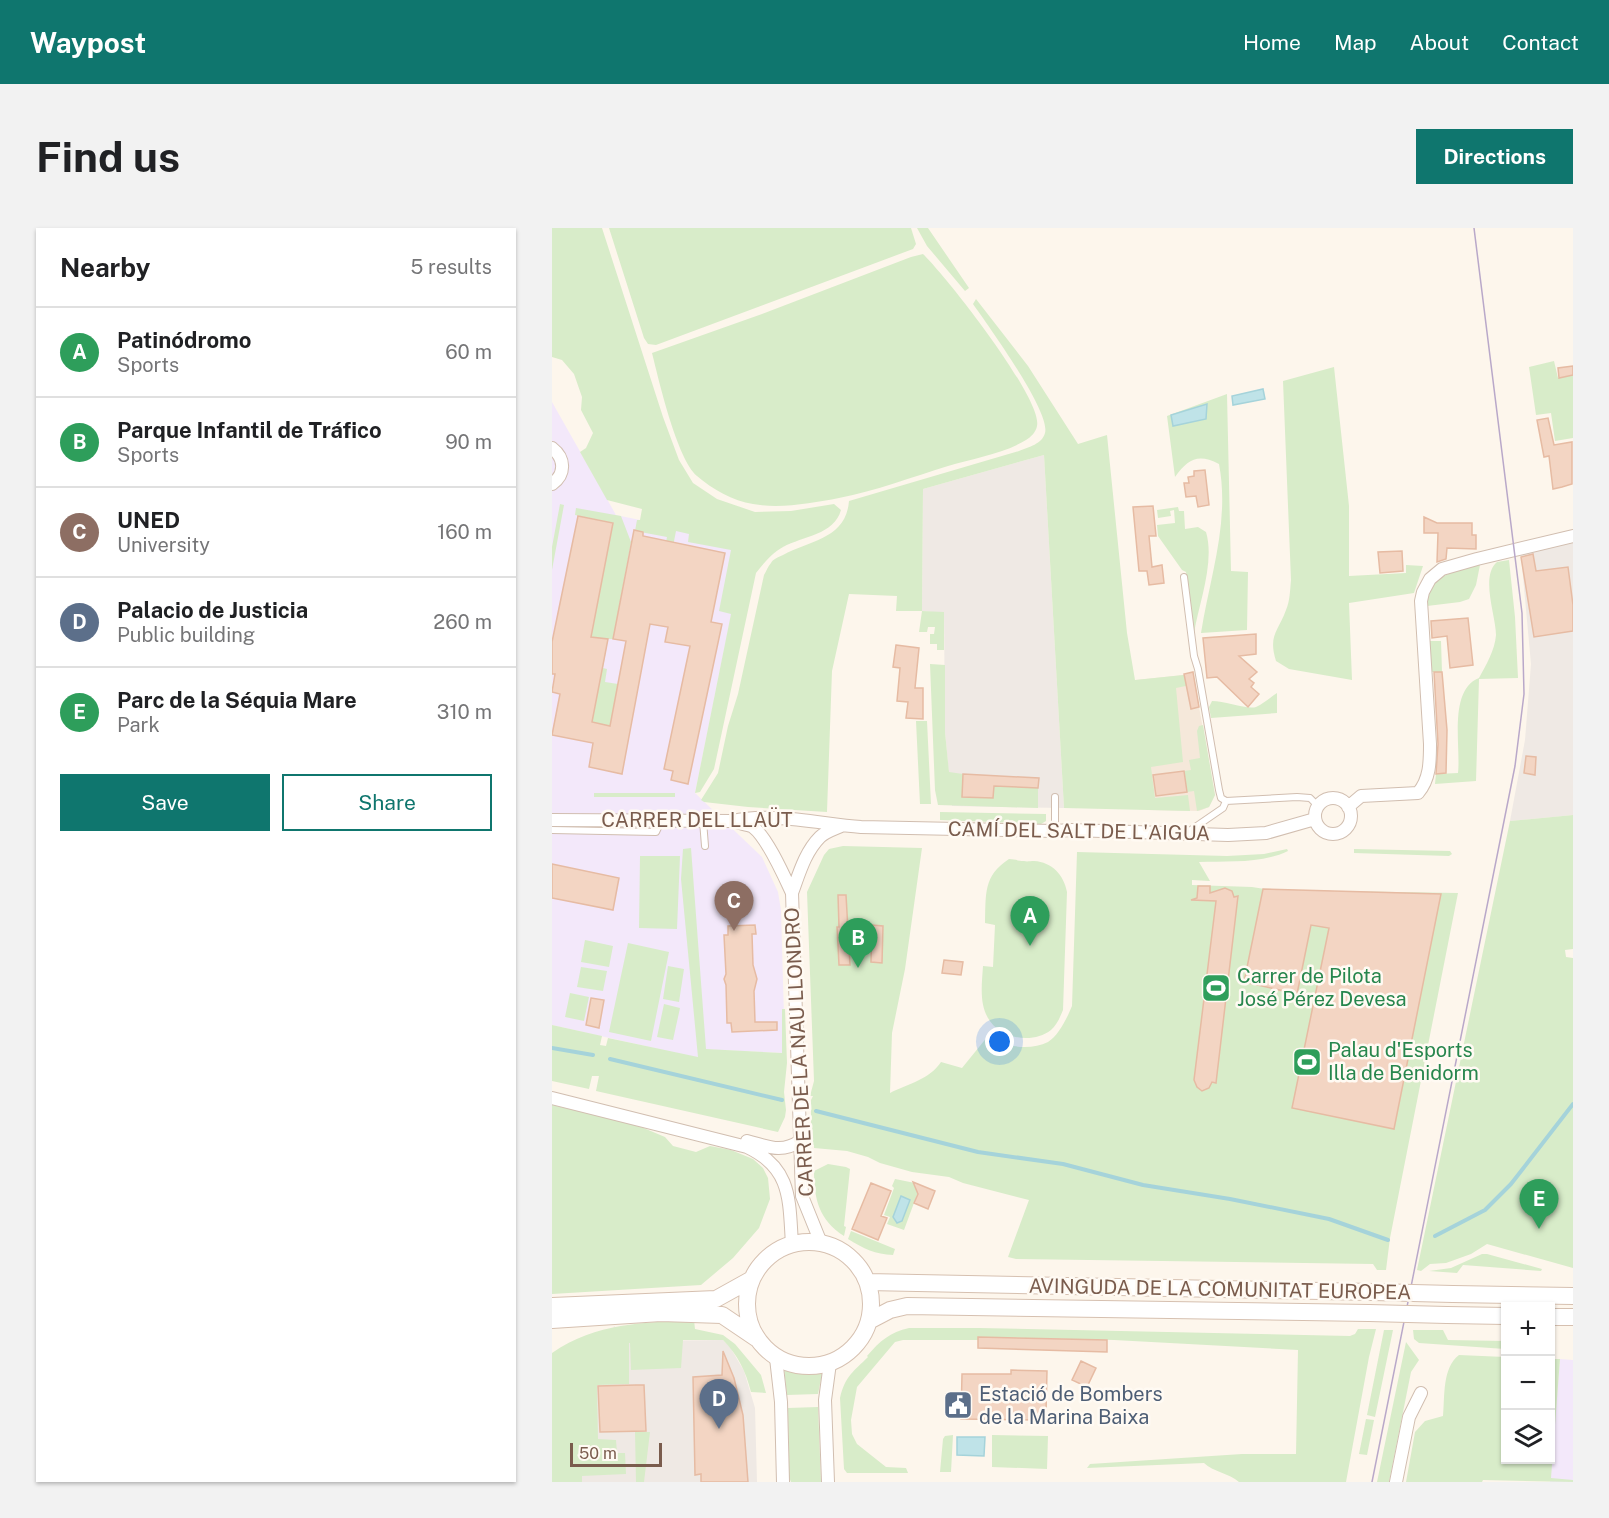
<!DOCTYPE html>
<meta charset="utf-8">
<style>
body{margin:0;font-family:"Public Sans",sans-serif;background:#f2f2f2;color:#202124}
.controls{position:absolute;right:18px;bottom:18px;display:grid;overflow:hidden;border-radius:0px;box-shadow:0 2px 4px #0004}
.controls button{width:54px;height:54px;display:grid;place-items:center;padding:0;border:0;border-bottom:2px solid #e0e0e0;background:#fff;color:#202124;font:30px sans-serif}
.scale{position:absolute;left:18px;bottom:15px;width:92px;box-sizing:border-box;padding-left:6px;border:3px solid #7a5c4d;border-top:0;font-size:16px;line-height:21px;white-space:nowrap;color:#7a5c4d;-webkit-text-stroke:4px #fffaf3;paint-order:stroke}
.you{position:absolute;left:448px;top:814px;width:21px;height:21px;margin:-15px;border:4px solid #fff;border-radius:50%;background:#1a73e8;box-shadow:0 0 0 9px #1a73e833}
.badge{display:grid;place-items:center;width:39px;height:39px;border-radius:50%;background:#0f766e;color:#fff;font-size:20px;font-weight:700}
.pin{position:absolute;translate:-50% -50px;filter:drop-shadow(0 2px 3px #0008)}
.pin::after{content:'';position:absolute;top:32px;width:21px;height:18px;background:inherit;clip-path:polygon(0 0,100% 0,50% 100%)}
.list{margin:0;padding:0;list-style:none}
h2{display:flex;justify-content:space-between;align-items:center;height:78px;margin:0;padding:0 24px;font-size:26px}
h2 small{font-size:20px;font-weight:400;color:#757577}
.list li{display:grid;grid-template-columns:39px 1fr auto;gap:18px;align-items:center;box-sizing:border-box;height:90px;padding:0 24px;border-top:2px solid #e0e0e0}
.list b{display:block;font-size:22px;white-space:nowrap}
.list p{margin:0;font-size:20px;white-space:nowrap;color:#757577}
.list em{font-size:20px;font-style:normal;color:#757577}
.actions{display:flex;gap:12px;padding:18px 24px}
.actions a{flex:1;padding:14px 0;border:2px solid #0f766e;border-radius:0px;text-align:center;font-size:21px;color:#0f766e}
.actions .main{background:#0f766e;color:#fff}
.icon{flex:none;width:33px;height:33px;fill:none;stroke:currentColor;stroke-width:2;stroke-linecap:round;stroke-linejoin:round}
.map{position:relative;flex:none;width:1021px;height:1254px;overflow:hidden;border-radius:0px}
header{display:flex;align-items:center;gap:36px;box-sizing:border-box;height:84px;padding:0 30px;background:#0f766e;color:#fff}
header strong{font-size:28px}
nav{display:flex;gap:33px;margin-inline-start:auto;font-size:21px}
.intro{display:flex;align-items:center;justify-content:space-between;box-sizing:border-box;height:144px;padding:0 36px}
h1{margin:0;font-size:42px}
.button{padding:15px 27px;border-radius:0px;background:#0f766e;color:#fff;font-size:21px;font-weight:700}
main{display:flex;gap:36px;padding:0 36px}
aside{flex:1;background:#fff;border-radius:0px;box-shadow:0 2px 4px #0004}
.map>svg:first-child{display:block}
</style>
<header>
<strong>Waypost</strong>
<nav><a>Home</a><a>Map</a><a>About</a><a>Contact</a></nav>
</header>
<div class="intro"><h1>Find us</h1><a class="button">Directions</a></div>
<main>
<aside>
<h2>Nearby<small>5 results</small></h2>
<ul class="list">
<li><span class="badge" style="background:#2e9e5b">A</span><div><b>Patinódromo</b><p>Sports</p></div><em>60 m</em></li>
<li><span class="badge" style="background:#2e9e5b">B</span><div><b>Parque Infantil de Tráfico</b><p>Sports</p></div><em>90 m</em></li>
<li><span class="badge" style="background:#8d6e63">C</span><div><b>UNED</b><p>University</p></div><em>160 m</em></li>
<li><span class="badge" style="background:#5c6f8a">D</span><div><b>Palacio de Justicia</b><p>Public building</p></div><em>260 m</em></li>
<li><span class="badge" style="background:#2e9e5b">E</span><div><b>Parc de la Séquia Mare</b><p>Park</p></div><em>310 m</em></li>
</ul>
<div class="actions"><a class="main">Save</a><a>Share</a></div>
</aside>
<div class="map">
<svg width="1021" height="1254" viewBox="0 0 1021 1254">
<rect width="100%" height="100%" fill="#fdf6ec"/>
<path fill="#f5e8da" d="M641,446L663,567L657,579L647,583L597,582L584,452Z"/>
<path fill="#efe9e4" d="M492,227L512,580L400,578L393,504L392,385L370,383L371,261Z
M1021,314V587L958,593L973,512L979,436L969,327Z
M62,1098L82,1113L171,1112L178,1119L192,1143L203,1180L205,1254H16Z"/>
<path fill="#f3e8fa" d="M0,174L64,287L194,314L143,565L210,629L226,664L229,682L233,825L146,821V830L0,797Z
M1008,1131L1021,1132V1254H998Z"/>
<path fill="#d8ecc9" d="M0,0H50L111,189L127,232L141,255L165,271L203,284L239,283L282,276L289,282C282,307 251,308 231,319C219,326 212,335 204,345L162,541L148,564L143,565L179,386L167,383L179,322L136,314L137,306L124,303L111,370L103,368L115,309L83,303L85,292H88L90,281L55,272L28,224L34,220L41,205L29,182L30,169L22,146L10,132L0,129Z
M57,0H359L364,16L361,21L104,117L96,116L92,110Z
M365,0H376L417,60L413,63L375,18Z
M371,26C394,48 491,171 485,198C484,204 479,209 474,212C451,226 422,230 396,238C360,249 324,263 287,270C261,275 228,281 201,276C181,273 160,261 145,248C125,231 107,153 100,125L210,86L359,29Z
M424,71L476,138L526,216L555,207L575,405L583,452L641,446L643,456L624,460L631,534L599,539L603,570L636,567L638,583L512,580L492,227L371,261L370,383L392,384V422H385V416H378V406H382L383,399H376L375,404H367L370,383H344L345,368L297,366L280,443L275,584L196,579L152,574L149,572L166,545L176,498L186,466L212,347C214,344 216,338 219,335C221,331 227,329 231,327C258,312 294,311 297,273L467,223C477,219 490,216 493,205C499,184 435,96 421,76Z
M1002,133L1006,150L1021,147V210L1003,213L999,185L984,187L977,139Z
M782,139L797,278V348L854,345V337L871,338L862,365L797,375L800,452L737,441L724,433C716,407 726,404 734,382C738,373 738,362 739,352L731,153Z
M675,166L679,343L696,344L695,402L649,405C658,348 678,294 667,236C646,225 636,231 623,249L615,188Z
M8,276L12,277L0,342V319Z
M626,279L627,283H632L633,301L646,299L654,304C663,334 647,375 642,405L634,344L630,342L606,308L605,297L623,295L622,282L618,283L619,288L606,290L605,282Z
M24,280L69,288L79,314L61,411H56L51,440L55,441L53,454L66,456L58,498L45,495L41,515L32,445L61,295L23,287Z
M957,332L963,389L966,450L927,451L924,553L883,556L884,546L906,545C909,519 896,462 927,450C934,437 943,422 944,407C944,388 928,348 945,334Z
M928,337L924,357L917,371L908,374L875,378C874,347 905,342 928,337Z
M877,413H889L890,444H879Z
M378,436L393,437V504L397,544L411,546L410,568L442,558L486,560V580L386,577L383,562Z
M725,465V485L659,490L657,479L660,473C673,473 696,482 704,479C711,476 719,469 725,465Z
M364,493H375L379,576H368Z
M651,497L663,567L657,579L645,583L642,563L635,564L632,543L639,542L637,532L648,530L645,503L647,498Z
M42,565H123V569H42Z
M388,584L494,586V593L489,596L388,592Z
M1021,587V721L1013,722L1014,729L1021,730V1040L935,1016L919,1026L894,1035L878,1036L869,1043L865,1042L958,593Z
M291,618L370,620L353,741L340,805L338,865C356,856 378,851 389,834L410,840L436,808C451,819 478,823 496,814C507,807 515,790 520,778L525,624L675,628L712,626L735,621L736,623C709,636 676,633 647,634L658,653L640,652V657L700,659L719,662L906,665L838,1010L834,1042H825L821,1036L464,1031L456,1029L477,972L411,955L397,949L360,944L328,935L316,929L295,923L262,920V917L259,916V872L261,868H258L262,853L255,664L272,627L277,621Z
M139,620L154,821L230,825V781H233L235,835L232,864L234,882L233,889L226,904L44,863L47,848H40L37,861L0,853V797L50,808L48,817L54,818L56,810L146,829L129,651L131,621Z
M802,621L898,623L900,626L897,628L802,625Z
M88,628H128L125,701L87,700Z
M457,631C463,631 466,633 472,633C475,634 478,633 482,633C500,634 512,647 515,664L511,782C508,789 505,797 499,802C480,817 447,810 436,790C427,775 430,755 431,738L441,739L443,697L433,695C434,666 431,648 457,631Z
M33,712L61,718L57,739L29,734Z
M76,715L117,724L99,813L57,804Z
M116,738L132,741L127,774L111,771Z
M29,739L55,743L51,763L25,759Z
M18,765L37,769L32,793L13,789Z
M112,776L128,780L121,812L105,809Z
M0,877L82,896L113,909L121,918L144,924L158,918L179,922L201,931L211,940L216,950L218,971L207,1000L181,1030L149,1057L0,1066Z
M276,936L294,939L298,941L292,998L294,999L292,1008C267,992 262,971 262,943Z
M343,951L363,955L366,964L352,1002L335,996L338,989L332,987L342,960L340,958Z
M299,1003L343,1021L341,1027C323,1026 312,1021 296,1011Z
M930,1026H935L990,1041L989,1043L911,1037L905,1045L877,1043L899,1040Z
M142,1092L143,1101L171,1107L183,1116L209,1147L214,1165L199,1164C194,1144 186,1127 171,1112H131L129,1140L79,1142L78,1115H77V1156L45,1157L46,1211L64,1212L65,1225H73L74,1246L30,1248V1254H0V1125C45,1094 91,1095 142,1092Z
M357,1100H427L798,1108L803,1106L806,1101H824L817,1129L794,1254H687C677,1245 661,1244 652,1235L535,1240L538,1236L690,1226H744L746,1122L562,1112L427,1109L426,1112H351L343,1114L305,1159L299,1192L300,1206L305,1216L334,1239L354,1240L356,1245H295L292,1241L288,1170C293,1148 302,1143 316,1129L315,1128C328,1113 338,1104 357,1100Z
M832,1102H841L823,1189L815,1187Z
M861,1102H891L896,1112L953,1113V1121L867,1115L862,1111Z
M854,1114L867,1132L859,1144L837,1254H825Z
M907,1127L953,1129L954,1232H999V1131H1008L999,1250L1021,1252V1254L931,1252L930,1254H854L863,1204L873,1193L891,1188C893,1168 890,1140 907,1127Z
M232,1140L253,1143L271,1141L266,1166L235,1167Z
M266,1179L269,1254H239L237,1249L236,1180Z
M814,1191L822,1192L815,1227L807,1226Z
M83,1204H98L92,1254H84Z
M401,1207L399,1244H388L391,1211L393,1208Z
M440,1207L496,1208L495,1241L440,1239Z"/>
<path fill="#bfe3e8" stroke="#a5d3da" stroke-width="1.5" d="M711,161L713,171L681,177L680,168Z
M655,176L654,191L621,198L619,187Z
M349,968L358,972L350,993L345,995L341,989Z
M405,1209H433L432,1228L405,1227Z"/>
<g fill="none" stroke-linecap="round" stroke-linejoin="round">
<path stroke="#a5d3da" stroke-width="4" d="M0,820L41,827
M58,831L230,872
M264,883L426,924L511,936L591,957L678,971L777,991L836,1012
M883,1008L933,982L959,956L1021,876"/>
</g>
<path fill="#f3d5c3" stroke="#e6bba3" stroke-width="1.5" d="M1021,138V147L1007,150L1006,140Z
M996,190L1002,217L1020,214V256L1010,259L1001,261L997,228L992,229L985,192Z
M653,242L657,277L646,279L644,268L634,269L632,255H637L636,249L642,248V243Z
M601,278L604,308H597L600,339L610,337L612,355L597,357L595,343H587L581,279Z
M26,288L61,295L39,409L56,411L40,494L58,498L74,413L61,411L82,302L91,304V308L173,325L159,394L170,396L136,556L119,552L121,543L112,541L138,418L113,414L116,399L98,396L70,546L37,539L41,515L0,507L8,466L0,464L3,446H0V414Z
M872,289L885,295H920V307H924V321L895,320L894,331L885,334L886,305H872Z
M850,323L851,343L828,345L826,324Z
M981,326L984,343L1016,339L1021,377V403L982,409L969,329Z
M916,390L921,437L898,440L895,408L880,410L879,393Z
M704,406V426L687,428L705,444L697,451L702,455L699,459L707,466L696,479L665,449L655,450L651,410Z
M344,417L367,420L363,460H371V491L354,490L356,474L345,473L348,440L341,439Z
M641,444L647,479L639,481L632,446Z
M882,444H890L895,502L894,545L884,546L886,516Z
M974,528L984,529L983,547L972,545Z
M632,543L635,564L604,568L601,547Z
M411,546L487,550L486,560L442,558L441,570L410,569Z
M0,636L67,650L61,682L0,670Z
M646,658H658V665L673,660L680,663L682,669L686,668L664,855L660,854L657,860L650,863L645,859L642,852L664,673L639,672L645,670Z
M711,661L889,666L842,901L740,880L777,700L759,697L745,766L692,754Z
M286,667H294L298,737H287L285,699H287Z
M203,697L204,706H200L201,737L205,751L202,763L203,794H225V802L180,804L179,795H175L174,757L172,751L174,746L172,707H176V698Z
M320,697L331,698L330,735L319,734Z
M392,732L411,734L409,747L390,745Z
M39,770L52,772L47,800L34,797Z
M361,954L383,963L376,981L362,975L366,966Z
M319,955L339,963L329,988L335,990L326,1012L300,1001Z
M426,1109L555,1112V1124L426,1120Z
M171,1123L182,1150L191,1187L196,1254H149V1246L143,1247L141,1149L170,1147Z
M529,1133L544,1140L535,1159L520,1152Z
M459,1142L495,1143L494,1184H487V1192L409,1191L410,1146H459Z
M84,1157H92L94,1203L48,1204L46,1158Z"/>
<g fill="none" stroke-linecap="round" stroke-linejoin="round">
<g stroke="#d1beb0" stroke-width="8">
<path id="service" d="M632,349L642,428L646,441L667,562L669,570L674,573
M503,569V603
M674,573L745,569L758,570L766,578
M151,593L153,618
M0,602L104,604L109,593
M636,604L671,580L674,573"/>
</g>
<g stroke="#d1beb0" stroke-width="14">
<path id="minor" d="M0,220C13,230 14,246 0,256
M763 588a18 18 0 1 1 36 0a18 18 0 1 1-36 0Z
M796,579L809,568L866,565C878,551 878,534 878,516L869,373L871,364L878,351L890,341L925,331L1021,308
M0,592L180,593C221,584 268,596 309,599L503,603L519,602L676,607L714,605L763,591
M187,595C191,596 198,597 201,599C215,609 233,650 240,665
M0,870L195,919C240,940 237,972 240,1016
M195,913C215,918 229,926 248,913
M269,1015L250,968L240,665C247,646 253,624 268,609C273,604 282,601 289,598
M224,1130L229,1174L231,1254
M276,1254L273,1172L278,1135
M844,1254L857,1189L869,1165"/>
</g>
<g stroke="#d6c0b0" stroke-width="18">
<path id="secondary" d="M195 1076a62 62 0 1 1 124 0a62 62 0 1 1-124 0Z
M315,1054L821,1064
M901,1066L1021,1068
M0,1078L164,1071L200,1051
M895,1087L954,1088
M999,1089H1021
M0,1092L109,1085L170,1087L204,1110
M317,1093L338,1082L355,1078L817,1085"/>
</g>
<use href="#service" stroke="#fff" stroke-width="6"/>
<use href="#minor" stroke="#fff" stroke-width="12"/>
<use href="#secondary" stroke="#fff" stroke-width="16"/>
<path stroke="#b9a8c9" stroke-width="1.5" d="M820,1254L963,538L972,466L970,385L922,0"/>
<g stroke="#d6c0b0" stroke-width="18" stroke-linecap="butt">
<path id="secondary-bridge" d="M821,1064L901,1066
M817,1085L895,1087"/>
</g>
<use href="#secondary-bridge" stroke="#fff" stroke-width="16"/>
</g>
<defs>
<g id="stadium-square" transform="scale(1.5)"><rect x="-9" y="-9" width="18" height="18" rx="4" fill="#2e9e5b" stroke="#fffaf3"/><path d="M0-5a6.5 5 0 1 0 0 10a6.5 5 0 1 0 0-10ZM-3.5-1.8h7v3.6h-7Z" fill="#fff"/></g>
<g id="civic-square" transform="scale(1.5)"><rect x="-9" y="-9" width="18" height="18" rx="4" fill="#5c6f8a" stroke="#fffaf3"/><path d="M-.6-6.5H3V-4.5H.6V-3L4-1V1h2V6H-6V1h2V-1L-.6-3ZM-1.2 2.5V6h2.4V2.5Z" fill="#fff"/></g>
</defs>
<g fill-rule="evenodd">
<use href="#stadium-square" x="664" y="760"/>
<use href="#stadium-square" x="755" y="834"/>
<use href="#civic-square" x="406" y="1177"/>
</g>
<g text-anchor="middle" stroke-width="5" stroke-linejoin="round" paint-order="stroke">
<g font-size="20" fill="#7a5c4d" stroke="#fffaf3">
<text x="145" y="599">CARRER DEL LLAÜT</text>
<text transform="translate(527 603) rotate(1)" y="7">CAMÍ DEL SALT DE L'AIGUA</text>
<text transform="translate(247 824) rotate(-93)" y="7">CARRER DE LA NAU LLONDRO</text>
<text transform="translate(668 1061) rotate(1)" y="7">AVINGUDA DE LA COMUNITAT EUROPEA</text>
</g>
<g font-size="20" fill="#27864d" stroke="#fffaf3" text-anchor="start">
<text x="685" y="755">Carrer de Pilota<tspan x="685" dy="23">José Pérez Devesa</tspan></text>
<text x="776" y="829">Palau d'Esports<tspan x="776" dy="23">Illa de Benidorm</tspan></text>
</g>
<g font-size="20" fill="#4e5e75" stroke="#fffaf3" text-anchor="start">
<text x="427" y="1173">Estació de Bombers<tspan x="427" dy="23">de la Marina Baixa</tspan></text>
</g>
</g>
</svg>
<div class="controls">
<button>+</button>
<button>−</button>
<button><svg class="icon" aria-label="layers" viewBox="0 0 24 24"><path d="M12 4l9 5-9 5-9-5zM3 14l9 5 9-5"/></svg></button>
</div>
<div class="scale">50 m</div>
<div class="you"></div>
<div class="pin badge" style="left:478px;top:718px;background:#2e9e5b">A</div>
<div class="pin badge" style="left:306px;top:740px;background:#2e9e5b">B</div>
<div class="pin badge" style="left:182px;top:703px;background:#8d6e63">C</div>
<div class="pin badge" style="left:167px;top:1201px;background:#5c6f8a">D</div>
<div class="pin badge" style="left:987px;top:1001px;background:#2e9e5b">E</div>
</div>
</main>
